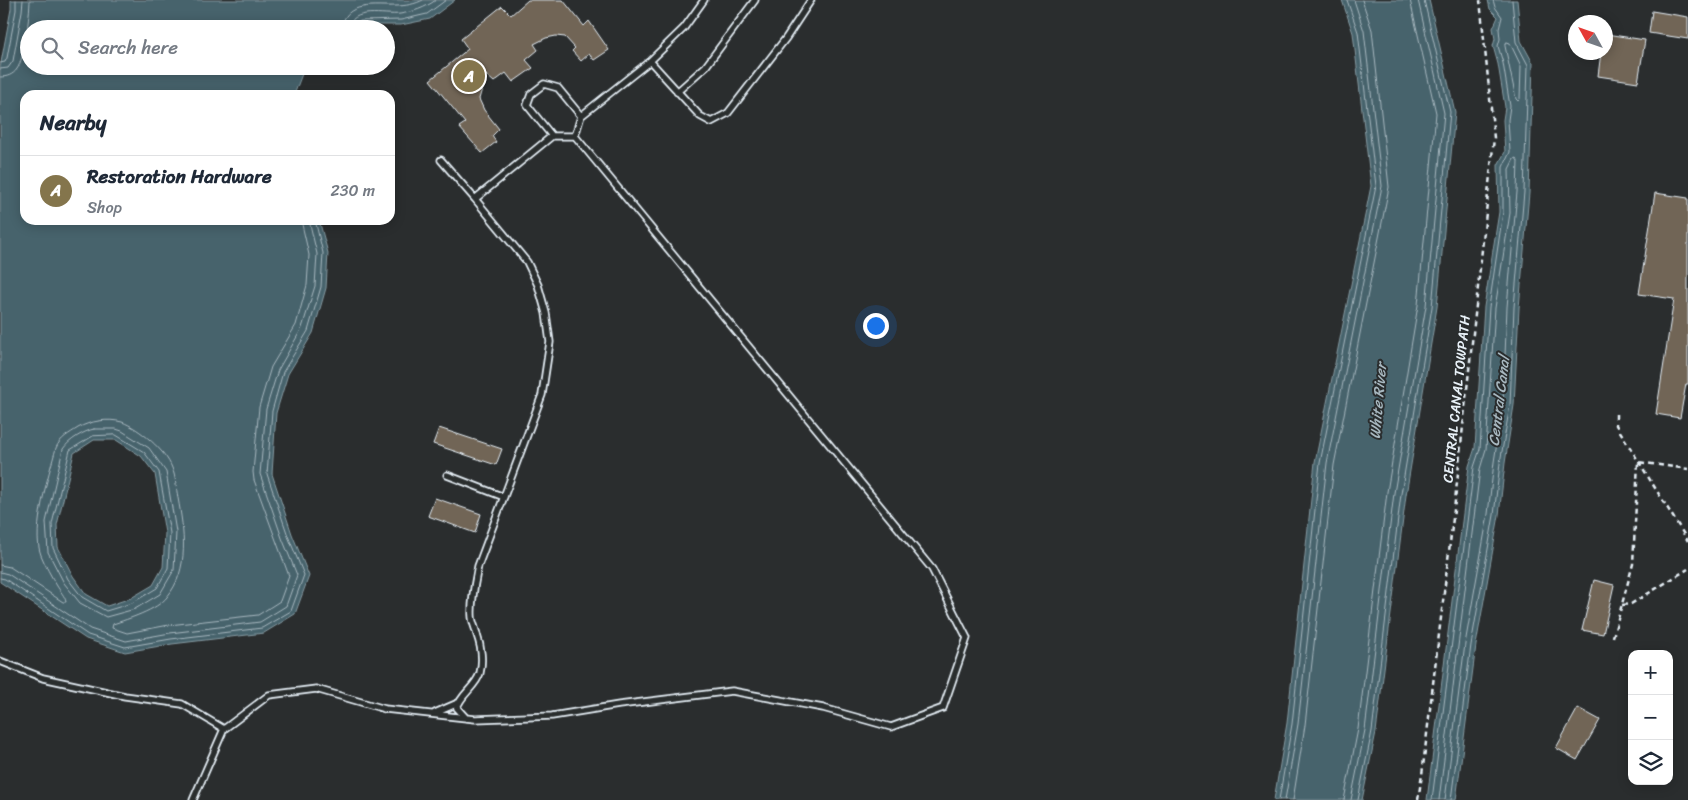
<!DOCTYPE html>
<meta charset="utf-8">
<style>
body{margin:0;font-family:Sriracha,sans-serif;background:#f6f6f7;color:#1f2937}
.controls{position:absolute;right:15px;bottom:15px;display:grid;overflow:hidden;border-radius:10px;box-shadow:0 2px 12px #0003}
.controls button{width:45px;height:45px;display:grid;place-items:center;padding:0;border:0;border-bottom:1px solid #e0e1e3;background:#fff;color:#1f2937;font:25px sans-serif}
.compass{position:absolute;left:1568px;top:15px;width:45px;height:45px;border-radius:50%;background:#fff;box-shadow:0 2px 12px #0003;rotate:310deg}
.you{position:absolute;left:875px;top:325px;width:18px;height:18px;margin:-12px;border:4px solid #fff;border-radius:50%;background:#1a73e8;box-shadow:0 0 0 8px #1a73e833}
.badge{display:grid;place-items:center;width:32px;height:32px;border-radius:50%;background:#84754c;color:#fff;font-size:16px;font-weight:700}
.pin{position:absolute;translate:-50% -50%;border:2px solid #fff;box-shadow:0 1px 5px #0006}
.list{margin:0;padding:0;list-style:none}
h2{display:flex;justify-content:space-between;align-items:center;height:65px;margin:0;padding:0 20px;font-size:21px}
h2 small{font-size:16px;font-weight:400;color:#747a83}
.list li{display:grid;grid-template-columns:32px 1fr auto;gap:15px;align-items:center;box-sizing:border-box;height:70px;padding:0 20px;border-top:1px solid #e0e1e3}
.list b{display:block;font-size:19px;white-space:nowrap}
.list p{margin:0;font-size:16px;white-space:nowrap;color:#747a83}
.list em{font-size:16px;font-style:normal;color:#747a83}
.icon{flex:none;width:28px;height:28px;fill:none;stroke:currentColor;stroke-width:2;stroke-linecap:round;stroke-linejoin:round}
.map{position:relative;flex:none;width:1688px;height:800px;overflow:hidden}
.search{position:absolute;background:#fff;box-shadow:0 2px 12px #0003;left:20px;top:20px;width:375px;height:55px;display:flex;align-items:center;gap:12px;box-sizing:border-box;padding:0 18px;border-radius:28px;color:#747a83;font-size:19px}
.panel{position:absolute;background:#fff;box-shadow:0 2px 12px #0003;left:20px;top:90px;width:375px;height:135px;border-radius:15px}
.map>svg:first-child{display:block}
</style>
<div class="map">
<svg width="1688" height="800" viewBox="0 0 1688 800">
<rect width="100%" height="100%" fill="#2a2d2e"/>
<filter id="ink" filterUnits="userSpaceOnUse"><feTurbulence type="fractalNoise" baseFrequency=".02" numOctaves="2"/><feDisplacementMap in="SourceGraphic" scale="10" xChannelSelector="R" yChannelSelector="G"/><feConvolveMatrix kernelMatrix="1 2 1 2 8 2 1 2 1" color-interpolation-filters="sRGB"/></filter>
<g filter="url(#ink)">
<path fill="#47636c" stroke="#879ca4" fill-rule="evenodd" d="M11,0H455L430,19L401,25H366L349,29H29V66H305L294,95H25V220H319L328,253L326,288L313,333L288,374L276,413L272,474L292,534L309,576L295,614L264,633L172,644L125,652L86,639L0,582V68L11,9ZM94,440H116L141,456L155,474L165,533L163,567L153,585L131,598L107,606L86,594L73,576L58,547L57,525L74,453Z
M1342,0H1429L1455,112L1437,307L1406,495L1376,732L1362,800H1274L1287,723L1315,462L1371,186L1353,33Z
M1488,0H1517L1521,41L1533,63L1529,193L1519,308L1514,405L1505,463L1499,515L1476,645L1456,800H1427L1469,466L1475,448L1484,307L1499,212L1498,165L1505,152L1503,120L1505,107L1498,64L1493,46L1495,39L1493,28L1498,17L1490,9Z"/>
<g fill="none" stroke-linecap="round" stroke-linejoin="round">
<path stroke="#a8b8c0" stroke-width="1" d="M342,29C343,0 377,7 396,6C405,6 416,4 423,0
M349,29C350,6 385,16 400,14C413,12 425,8 436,0
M355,29L356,24L360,21L401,20L427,14L446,0
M1507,42L1510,43L1521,66L1520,99L1518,101L1516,99L1505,46Z
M0,63L5,62L7,58L16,10V0
M0,69L8,68L13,61L22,11L23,0
M0,77C7,77 13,75 17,69C24,60 30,13 30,0
M94,429H116L122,431L149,448L166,472L176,532L174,570L160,594L135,609L106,617L80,603L64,583L48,552L46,522L63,449C69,440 84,431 94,429Z
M116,435L144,452L159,472L170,533L168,568L157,588L132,603L106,611L82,597L68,579L53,548L52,524L70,450L93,436Z
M0,565L10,567L63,602H66C65,596 60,591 57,586C51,576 45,565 41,555C31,530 49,474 56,448C60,438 69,434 78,428C90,421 108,418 122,422C139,428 166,451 172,468C176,477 176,488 178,498C184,531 190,569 167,597C157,610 128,619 113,624L112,628L127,633L169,625L258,615L280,601L289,576L254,480L253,472L259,407L271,367L296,325L307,285L309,255L301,220
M0,572L8,574L90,629L126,641L170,633L260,622L286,606L297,575L282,538L260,474L266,409L278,370L302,328L315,286L317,254L309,220
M0,578L5,579L88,635L125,647L171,639L262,628L291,611L304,575L288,536L267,474L272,411L283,372L308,331L321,287L323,253L315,220
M1279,800L1292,724L1320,463L1376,186L1358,32L1347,0
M1285,800L1298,724L1327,463L1382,186L1364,31L1354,0
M1293,800L1305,725L1334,465L1389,187L1372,30L1362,0
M1344,800L1358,729L1387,492L1418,305L1436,113L1410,0
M1351,800L1365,730L1394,493L1426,306L1444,113L1418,0
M1358,800L1372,731L1401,494L1432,307L1450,112L1424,0
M1432,800L1474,467L1480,449L1489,307L1503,212V167L1510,152L1508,120L1510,106L1503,63L1498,46L1500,39L1499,29L1502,17L1495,7L1493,0
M1439,800L1480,469L1486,449L1495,308L1510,213L1509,169L1514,159L1516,158L1518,161L1517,192L1507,307L1503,404L1494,462L1488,514L1465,644L1445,800
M1451,800L1471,645L1494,515L1500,463L1510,405L1514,307L1524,192L1528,65L1516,42L1512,0"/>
</g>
<path fill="#716557" stroke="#e8f1f8" d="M528,0H563L584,26L589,21L609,50L594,60L589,54L581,61L572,51L575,48L565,37L556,36L546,38L534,44L538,50L526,60L533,68L513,82L506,73L494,82L486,75L479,99L484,110L499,129L492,136L496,142L482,153L459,127L465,123L430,80L468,49L461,39L502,6L511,15Z
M1652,11L1688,17V39L1649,33Z
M1606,34L1645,40L1638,82L1598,76L1601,52H1606Z
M1655,193L1688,198V384H1686L1680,418L1656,414L1674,299L1639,294Z
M439,428L502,449L496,465L433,444Z
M435,498L481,514L475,533L428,516Z
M1594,580L1614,585L1603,634L1582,630Z
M1578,708L1600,720L1577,760L1556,748Z"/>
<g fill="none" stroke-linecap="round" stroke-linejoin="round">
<g stroke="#e8f1f8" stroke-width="9">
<path id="service" d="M650,61L700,116L711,122L728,113L786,38L811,0
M677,92L706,66L755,0
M552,136L527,105L531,94L544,84L558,88L581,116
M441,160L475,199
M447,475L504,497
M0,661L43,678L125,696L182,704L224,729
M435,713L458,703
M466,718L457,708C460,695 476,687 480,673C483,661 481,646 477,635C476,629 472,622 472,616C471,599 475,582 478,566L542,395L550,342L546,313L538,285L527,262L475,199L552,136H575
M193,800L224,729L269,695L316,689L385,709L475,719L552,716L619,705L732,691L823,708L891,727L943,708L967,638L932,569L575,136L581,116L650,61L684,28L704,0"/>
</g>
<path stroke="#e8f1f8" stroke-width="2.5" stroke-dasharray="5 4" stroke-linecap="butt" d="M1616,414V425L1688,541
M1622,605L1631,604L1688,569
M1613,637L1633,564L1638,462L1688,469
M1418,800L1422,775L1454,510L1494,138L1480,0"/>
<use href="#service" stroke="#2a2d2e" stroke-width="5.5"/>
</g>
</g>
<g text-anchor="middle" stroke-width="4" stroke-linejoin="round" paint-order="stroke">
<g font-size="14" fill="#e8f1f8" stroke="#2a2d2e">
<text transform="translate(1456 399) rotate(-84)" y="5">CENTRAL CANAL TOWPATH</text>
</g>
<g font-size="15" font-style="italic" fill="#a8b8c0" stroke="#2a2d2e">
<text transform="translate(1378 401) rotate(-85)" y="5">White River</text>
<text transform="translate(1499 401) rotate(-83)" y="5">Central Canal</text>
</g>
</g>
</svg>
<div class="controls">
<button>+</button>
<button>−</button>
<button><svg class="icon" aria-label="layers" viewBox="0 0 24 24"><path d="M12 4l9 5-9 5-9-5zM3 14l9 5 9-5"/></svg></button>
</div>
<svg class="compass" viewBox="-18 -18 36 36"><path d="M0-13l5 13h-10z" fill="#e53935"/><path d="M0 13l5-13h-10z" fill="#747a83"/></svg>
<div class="you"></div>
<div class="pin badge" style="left:469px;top:76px">A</div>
<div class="search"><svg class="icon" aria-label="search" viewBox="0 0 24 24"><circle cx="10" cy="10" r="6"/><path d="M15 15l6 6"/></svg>Search here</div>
<section class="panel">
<h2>Nearby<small></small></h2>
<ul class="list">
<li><span class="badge">A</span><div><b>Restoration Hardware</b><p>Shop</p></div><em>230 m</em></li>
</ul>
</section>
</div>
